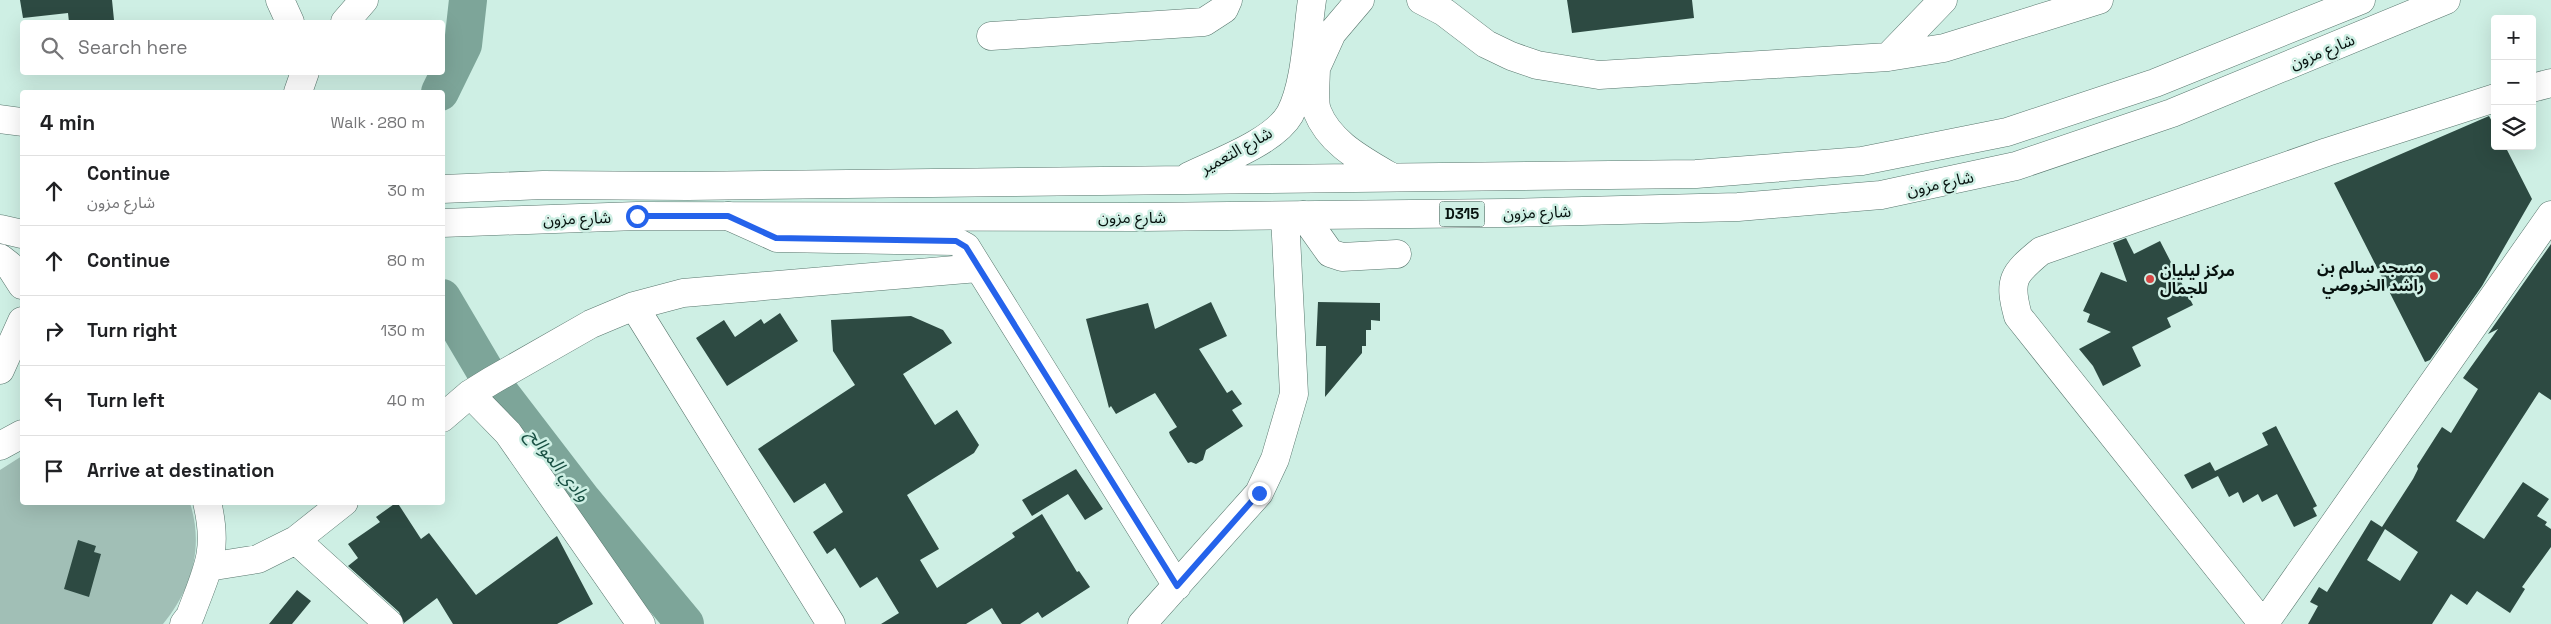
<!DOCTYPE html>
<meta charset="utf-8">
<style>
body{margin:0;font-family:"Space Grotesk","Noto Sans Arabic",sans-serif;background:#f6f6f6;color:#202124}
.controls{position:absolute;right:15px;top:15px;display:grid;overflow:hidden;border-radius:5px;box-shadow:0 5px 20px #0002}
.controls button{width:45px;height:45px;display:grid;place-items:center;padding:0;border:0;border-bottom:1px solid #e0e0e0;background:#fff;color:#202124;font:25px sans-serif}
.stop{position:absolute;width:15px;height:15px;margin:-11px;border:4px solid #2563eb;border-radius:50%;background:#fff}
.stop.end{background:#2563eb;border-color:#fff;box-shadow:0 1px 5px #0008}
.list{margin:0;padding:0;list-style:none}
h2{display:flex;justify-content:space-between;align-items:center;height:65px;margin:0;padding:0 20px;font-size:21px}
h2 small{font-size:16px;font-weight:400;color:#757577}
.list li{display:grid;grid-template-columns:32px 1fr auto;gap:15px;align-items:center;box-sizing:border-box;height:70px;padding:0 20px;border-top:1px solid #e0e0e0}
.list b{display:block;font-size:19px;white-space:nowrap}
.list p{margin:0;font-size:16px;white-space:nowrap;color:#757577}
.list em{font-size:16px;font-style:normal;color:#757577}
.icon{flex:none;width:28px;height:28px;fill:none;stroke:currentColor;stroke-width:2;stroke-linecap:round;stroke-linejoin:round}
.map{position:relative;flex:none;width:2551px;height:624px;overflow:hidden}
.search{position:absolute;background:#fff;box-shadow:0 5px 20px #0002;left:20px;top:20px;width:425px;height:55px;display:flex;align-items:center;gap:12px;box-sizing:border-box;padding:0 18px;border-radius:5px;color:#757577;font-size:19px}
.panel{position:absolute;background:#fff;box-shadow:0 5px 20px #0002;left:20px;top:90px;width:425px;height:415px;border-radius:5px}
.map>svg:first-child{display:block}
</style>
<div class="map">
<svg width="2551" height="624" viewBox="0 0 2551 624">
<rect width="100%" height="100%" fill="#ceefe4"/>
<path fill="#a1bfb6" d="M22,456V502L190,503C204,547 192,589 163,624H0V470Z"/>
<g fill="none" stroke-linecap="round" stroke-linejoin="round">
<path stroke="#7da599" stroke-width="38" d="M440,92L463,45L468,0
M442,298L491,381L583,501L685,624"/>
</g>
<path fill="#2d4a42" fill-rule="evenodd" d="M20,0H112L114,20L69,22L68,13L23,18Z
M1567,0H1692L1694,18L1572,33Z
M2489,116L2495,127V146H2505L2532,199L2482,286L2430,360L2425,362L2334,183Z
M2126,238L2134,254L2160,241L2193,305L2167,318L2171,327L2132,347L2141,366L2103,386L2093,366L2079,349L2111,332L2087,322L2090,314L2083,311L2101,272L2127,282L2113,243Z
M2551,244V400L2539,392L2456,521L2484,539L2523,482L2549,499L2537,516L2547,522L2545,525L2551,529V547L2522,587L2525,589L2510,613L2477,591L2467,605L2451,594L2432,624H2308L2318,606L2310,602L2319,587L2327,592L2371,520L2382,527L2413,479L2418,469L2417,466L2442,427L2451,433L2478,389L2463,378L2498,329L2488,334ZM2385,529L2418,552L2400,581L2367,560Z
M1211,302L1227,336L1199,349L1227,393L1232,390L1242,404L1232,410L1243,426L1206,450L1203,460L1196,464L1191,462L1188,463L1170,435L1169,432L1177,427L1155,393L1116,414L1111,406L1109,408L1086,319L1148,303L1155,329Z
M1318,302L1380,303V321L1371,320V330H1366V346H1362V353L1325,397L1326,346H1316Z
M780,313L798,341L727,386L696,338L724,320L735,337L761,319L764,324Z
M911,316L943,330L952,343L903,374L935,425L957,410L979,445L974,453L907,495L939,549L920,560L937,588L1015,537L1012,533L1042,514L1077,572L1079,571L1090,587L1042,618L1038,612L1020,624H1002L992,608L966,624H881L899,613L877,577L860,588L835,548L827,554L813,532L843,512L825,483L794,503L758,449L855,385L833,351L831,320Z
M2276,426L2317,506L2313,508L2317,516L2294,527L2277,494L2262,502L2258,494L2243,503L2238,492L2229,497L2218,476L2192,489L2184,475L2210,462L2215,471L2268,445L2262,433Z
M1076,469L1103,509L1085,520L1068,494L1032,516L1022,500Z
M397,502L421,539L429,533L476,595L557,536L593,604L557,624H453L437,598L404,623L399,612L348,566L358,558L348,544L380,522L376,517Z
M78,540L96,546L94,552L101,554L89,597L64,589Z
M297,590L311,601L292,624H269Z"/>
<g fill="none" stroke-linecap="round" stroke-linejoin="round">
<g stroke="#58766d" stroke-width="29">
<path id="minor" d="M280,0L290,22
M1421,0L1444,12L1486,44L1511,56L1537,65L1599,75L1888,57L1944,48L2099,0
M345,22L364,0
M991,36L1204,22L1224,9L1228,0
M1888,57L1943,0
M2532,88L2551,83
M298,92L305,72
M0,119L22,122
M1303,215L1330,253L1342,257L1397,254
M728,216L777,238L955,241L966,247L1177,586
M0,229L22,234
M0,258L9,265L22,285
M634,306L831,624
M470,394L508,433L641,624
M442,418L470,394L491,381L591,324L634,306L683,293L978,268
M296,540L389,624
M208,567L258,559L296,540L344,502
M184,624L190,616C207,570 219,552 207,502
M1142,624L1259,493L1275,459L1294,394L1285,216
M2263,624L2018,316C2008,280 2013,274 2041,251L2327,152L2495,98
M2264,624L2551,215"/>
</g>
<g stroke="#58766d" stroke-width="29">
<path id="major" d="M1316,56C1317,70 1313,100 1317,111C1330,144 1363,160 1391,177
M1317,66L1332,33L1360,0
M1189,176C1218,162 1274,142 1290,114C1306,84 1307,33 1312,0
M442,189L543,185L688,186L1696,174L1862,161L2007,132L2155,83L2361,0
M442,223L637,216L1142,217L1505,213L1738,207L1881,195L2016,166L2172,113L2446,0
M0,370L22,321
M0,446L22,434"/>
</g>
<use href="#minor" stroke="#fff" stroke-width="28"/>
<use href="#major" stroke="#fff" stroke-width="28"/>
</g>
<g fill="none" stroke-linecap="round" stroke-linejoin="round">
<path stroke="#2563eb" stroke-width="6" d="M637,216H728L776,238L956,241L966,247L1177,586L1259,493"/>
</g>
<g fill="#d64745" stroke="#ceefe4" stroke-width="2">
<circle cx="2434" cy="276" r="5"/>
<circle cx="2150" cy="279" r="5"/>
</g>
<g text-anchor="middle" stroke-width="5" stroke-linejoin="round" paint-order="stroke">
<rect fill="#ceefe4" stroke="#43544f" stroke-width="1" x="1439.5" y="201.5" width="45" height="25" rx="4"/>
<g font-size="15" font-weight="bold" fill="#07120f">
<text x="1462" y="219">D315</text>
</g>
<g font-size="16" fill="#07120f" stroke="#ceefe4">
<text transform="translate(2322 51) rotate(-22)" y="6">شارع مزون</text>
<text transform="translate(1236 150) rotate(-29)" y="6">شارع التعمير</text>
<text transform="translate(1940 183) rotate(-12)" y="6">شارع مزون</text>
<text transform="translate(1537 212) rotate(-2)" y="6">شارع مزون</text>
<text x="1132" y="223">شارع مزون</text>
<text transform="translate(577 218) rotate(-2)" y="6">شارع مزون</text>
</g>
<g font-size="16" font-weight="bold" fill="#07120f" stroke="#ceefe4" text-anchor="end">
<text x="2424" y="273">مسجد سالم بن<tspan x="2424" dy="18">راشد الخروصي</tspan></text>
<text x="2160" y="276" text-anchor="start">مركز ليليان<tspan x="2160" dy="18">للجمال</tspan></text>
</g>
<g font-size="18" font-style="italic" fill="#195043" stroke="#ceefe4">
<text transform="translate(558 465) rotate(51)" y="6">وادي الموالح</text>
</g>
</g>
</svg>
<div class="controls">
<button>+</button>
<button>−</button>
<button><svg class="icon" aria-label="layers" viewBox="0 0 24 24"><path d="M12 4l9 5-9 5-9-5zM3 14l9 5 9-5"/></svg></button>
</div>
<div class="stop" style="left:637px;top:216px"></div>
<div class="stop end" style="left:1259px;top:493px"></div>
<div class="search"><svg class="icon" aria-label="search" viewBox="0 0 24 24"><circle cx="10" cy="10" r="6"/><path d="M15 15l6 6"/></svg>Search here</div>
<section class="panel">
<h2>4 min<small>Walk · 280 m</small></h2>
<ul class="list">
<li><svg class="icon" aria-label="ahead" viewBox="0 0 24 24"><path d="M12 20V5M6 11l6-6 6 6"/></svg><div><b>Continue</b><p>شارع مزون</p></div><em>30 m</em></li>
<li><svg class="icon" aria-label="ahead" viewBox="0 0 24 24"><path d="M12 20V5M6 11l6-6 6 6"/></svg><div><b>Continue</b></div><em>80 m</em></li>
<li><svg class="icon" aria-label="right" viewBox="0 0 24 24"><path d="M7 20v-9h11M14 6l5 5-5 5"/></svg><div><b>Turn right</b></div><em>130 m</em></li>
<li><svg class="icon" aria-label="left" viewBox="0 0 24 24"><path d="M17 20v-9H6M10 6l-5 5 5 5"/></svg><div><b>Turn left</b></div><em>40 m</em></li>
<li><svg class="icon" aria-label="arrive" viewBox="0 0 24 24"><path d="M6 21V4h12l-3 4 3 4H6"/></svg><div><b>Arrive at destination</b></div></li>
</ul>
</section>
</div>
